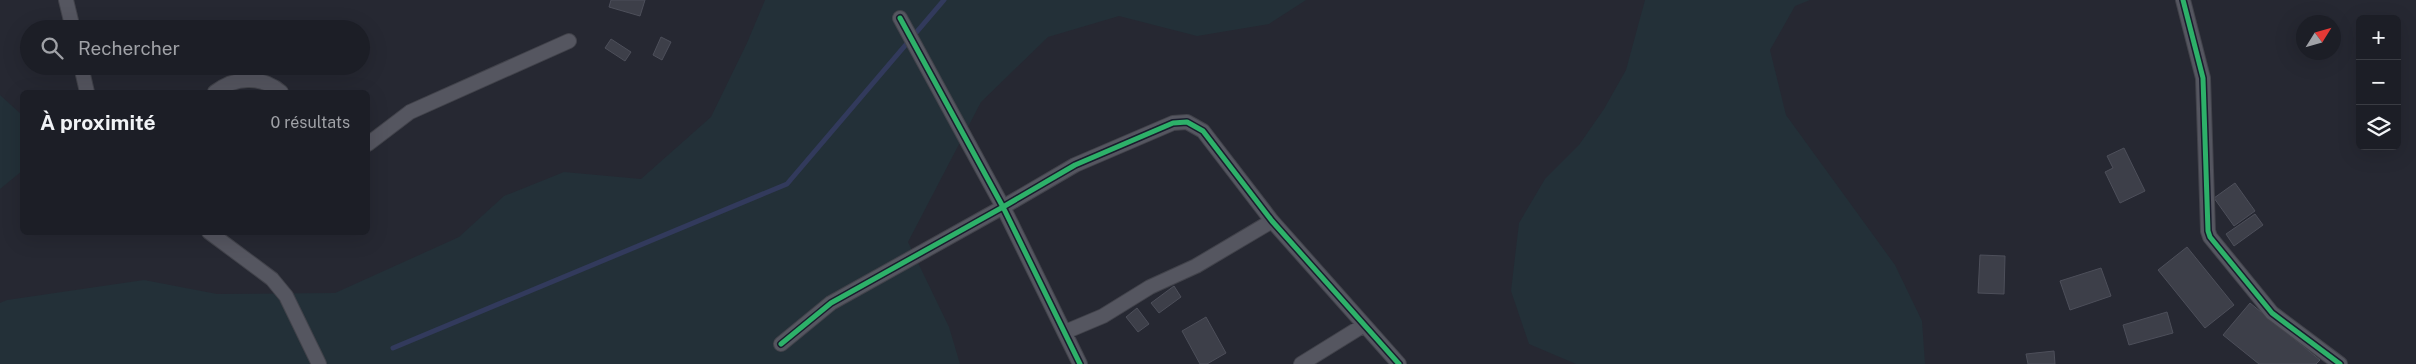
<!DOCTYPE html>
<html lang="fr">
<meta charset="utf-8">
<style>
body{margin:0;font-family:"Public Sans",sans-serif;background:#25272e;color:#f1f3f6}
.controls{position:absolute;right:15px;top:15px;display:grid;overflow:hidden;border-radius:8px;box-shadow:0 5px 20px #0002}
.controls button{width:45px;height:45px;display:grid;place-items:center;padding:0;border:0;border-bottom:1px solid #3a3c43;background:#1c1e26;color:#f1f3f6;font:25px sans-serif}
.compass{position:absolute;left:2296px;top:15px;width:45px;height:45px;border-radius:50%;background:#1c1e26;box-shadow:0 5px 20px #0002;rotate:53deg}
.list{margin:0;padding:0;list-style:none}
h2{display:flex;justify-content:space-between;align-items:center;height:65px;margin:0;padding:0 20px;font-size:21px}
h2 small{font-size:16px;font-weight:400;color:#a0a2a7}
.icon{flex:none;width:28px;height:28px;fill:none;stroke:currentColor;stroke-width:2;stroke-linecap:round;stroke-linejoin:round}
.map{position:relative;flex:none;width:2416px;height:364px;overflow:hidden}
.search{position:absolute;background:#1c1e26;box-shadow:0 5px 20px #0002;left:20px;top:20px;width:350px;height:55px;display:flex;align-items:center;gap:12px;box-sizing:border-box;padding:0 18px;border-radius:28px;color:#a0a2a7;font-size:19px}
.panel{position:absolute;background:#1c1e26;box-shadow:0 5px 20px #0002;left:20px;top:90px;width:350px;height:145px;border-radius:8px}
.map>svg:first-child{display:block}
</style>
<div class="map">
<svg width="2416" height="364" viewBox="0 0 2416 364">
<rect width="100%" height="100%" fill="#262832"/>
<path fill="#233038" d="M765,0H1306L1269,24L1197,36L1119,16L1048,37L981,102L908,242L949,327L960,364H0V303L7,300L144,280L217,294L335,293L459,237L504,196L564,172L641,179L711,117L747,43Z
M1645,0H1810L1795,6L1770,50L1786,115L1895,265L1922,321L1925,364H1576L1529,344L1511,291L1519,223L1545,179L1579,145L1604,109L1626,70Z
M0,95L22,115V171L0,189Z"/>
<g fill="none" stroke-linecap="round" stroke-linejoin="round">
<path stroke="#323a5c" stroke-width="5" d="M393,348L787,184L944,0"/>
</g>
<path fill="#3d3f49" stroke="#4d4f5a" d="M611,0H645L640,16L609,7Z
M661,37L671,42L662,60L653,55Z
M611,39L631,52L625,61L605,48Z
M2124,148L2145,191L2120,203L2105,172L2113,168L2107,156Z
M2235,183L2255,211L2234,226L2214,198Z
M2255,214L2263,225L2234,246L2226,234Z
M2187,247L2234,305L2205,328L2158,270Z
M1980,255L2005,256L2004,294L1978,293Z
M2101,268L2111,296L2070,310L2060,281Z
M1174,286L1181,297L1159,313L1151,303Z
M2250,303L2320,360L2316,364H2259L2223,335Z
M1137,308L1149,324L1138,332L1126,317Z
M2167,312L2173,333L2129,345L2123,325Z
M1206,317L1226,353L1207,364H1200L1182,331Z
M2054,351L2055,364H2028L2026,354Z"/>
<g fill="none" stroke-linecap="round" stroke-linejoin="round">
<g stroke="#42434b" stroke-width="16">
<path id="street" d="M66,0L73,29
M2183,0L2203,78L2208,231L2210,237L2272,313L2340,364
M81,66L87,92
M215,92C235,77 261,75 281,92
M368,144L410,112L569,41
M209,232L272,279L286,296L319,364
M1065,332L1103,316L1150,287L1196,266L1272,221
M781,344L831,303L1003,207L900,18
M1080,364L1003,207L1075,165L1173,123L1187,122L1203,131L1272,221L1399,364
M1301,364L1364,325"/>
</g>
<use href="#street" stroke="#555660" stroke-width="14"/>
<g stroke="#191d2d" stroke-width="8">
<path id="cycleway" d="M2183,0L2203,78L2208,231L2210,237L2272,313L2340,364
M781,344L831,303L1003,207L900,18
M1080,364L1003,207L1075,165L1173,123L1187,122L1203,131L1272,221L1399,364"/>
</g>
<use href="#cycleway" stroke="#2db169" stroke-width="5"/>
</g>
</svg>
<div class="controls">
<button>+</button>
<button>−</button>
<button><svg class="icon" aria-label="layers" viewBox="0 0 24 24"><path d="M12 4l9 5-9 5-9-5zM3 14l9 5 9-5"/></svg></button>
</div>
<svg class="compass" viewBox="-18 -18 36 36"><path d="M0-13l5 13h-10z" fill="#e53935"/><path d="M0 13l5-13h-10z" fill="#a0a2a7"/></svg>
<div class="search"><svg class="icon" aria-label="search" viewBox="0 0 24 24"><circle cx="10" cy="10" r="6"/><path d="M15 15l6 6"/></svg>Rechercher</div>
<section class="panel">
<h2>À proximité<small>0 résultats</small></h2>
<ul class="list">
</ul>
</section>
</div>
